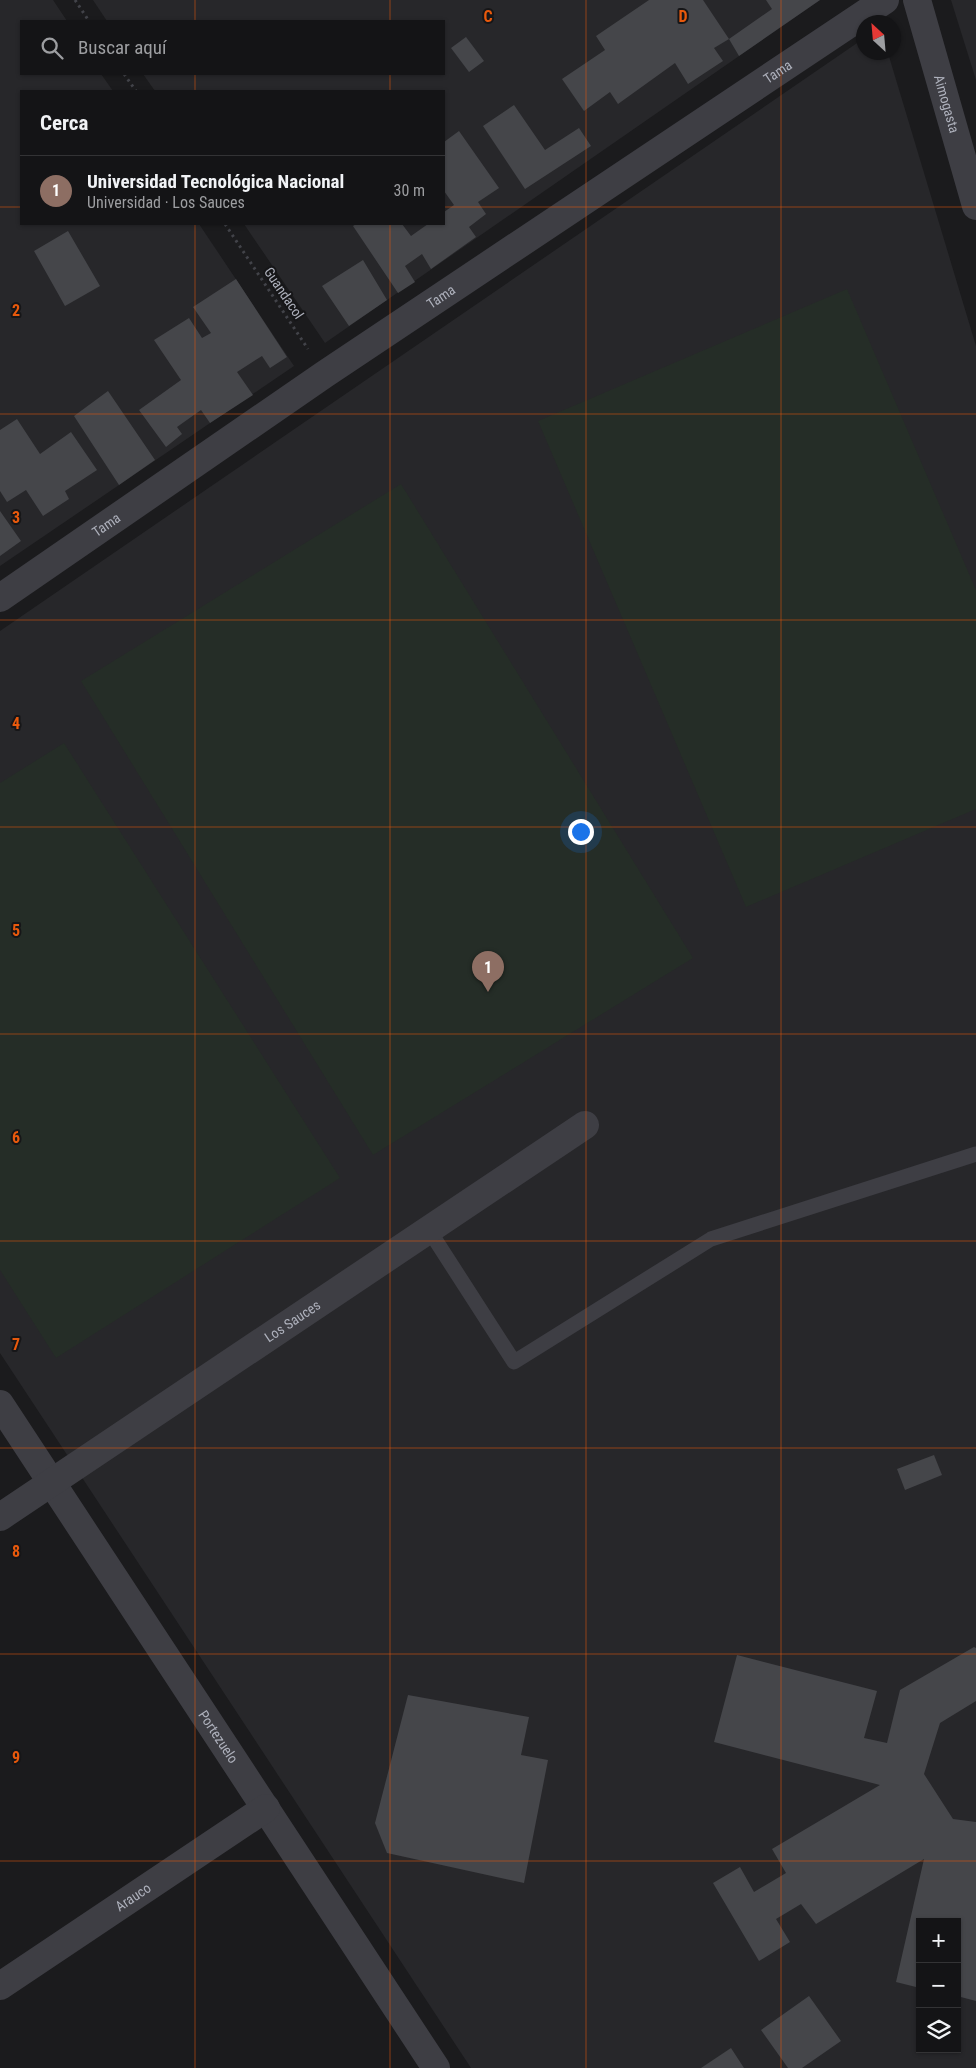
<!DOCTYPE html>
<html lang="es">
<meta charset="utf-8">
<style>
body{margin:0;font-family:"Roboto Condensed",sans-serif;background:#1d1d1f;color:#f1f3f6}
.controls{position:absolute;right:15px;bottom:15px;display:grid;overflow:hidden;border-radius:0px;box-shadow:0 1px 4px #0004}
.controls button{width:45px;height:45px;display:grid;place-items:center;padding:0;border:0;border-bottom:1px solid #333335;background:#141416;color:#f1f3f6;font:25px sans-serif}
.compass{position:absolute;left:856px;top:15px;width:45px;height:45px;border-radius:50%;background:#141416;box-shadow:0 1px 4px #0004;rotate:334deg}
.you{position:absolute;left:580px;top:831px;width:18px;height:18px;margin:-12px;border:4px solid #fff;border-radius:50%;background:#1a73e8;box-shadow:0 0 0 8px #1a73e833}
.badge{display:grid;place-items:center;width:32px;height:32px;border-radius:50%;background:#edc243;color:#fff;font-size:16px;font-weight:700}
.pin{position:absolute;translate:-50% -41px;filter:drop-shadow(0 1px 2px #0008)}
.pin::after{content:'';position:absolute;top:26px;width:18px;height:15px;background:inherit;clip-path:polygon(0 0,100% 0,50% 100%)}
.list{margin:0;padding:0;list-style:none}
h2{display:flex;justify-content:space-between;align-items:center;height:65px;margin:0;padding:0 20px;font-size:21px}
h2 small{font-size:16px;font-weight:400;color:#9d9ea1}
.list li{display:grid;grid-template-columns:32px 1fr auto;gap:15px;align-items:center;box-sizing:border-box;height:70px;padding:0 20px;border-top:1px solid #333335}
.list b{display:block;font-size:19px;white-space:nowrap}
.list p{margin:0;font-size:16px;white-space:nowrap;color:#9d9ea1}
.list em{font-size:16px;font-style:normal;color:#9d9ea1}
.icon{flex:none;width:28px;height:28px;fill:none;stroke:currentColor;stroke-width:2;stroke-linecap:round;stroke-linejoin:round}
.map{position:relative;flex:none;width:976px;height:2068px;overflow:hidden}
.search{position:absolute;background:#141416;box-shadow:0 1px 4px #0004;left:20px;top:20px;width:425px;height:55px;display:flex;align-items:center;gap:12px;box-sizing:border-box;padding:0 18px;border-radius:0px;color:#9d9ea1;font-size:19px}
.panel{position:absolute;background:#141416;box-shadow:0 1px 4px #0004;left:20px;top:90px;width:425px;height:135px;border-radius:0px}
.map>svg:first-child{display:block}
</style>
<div class="map">
<svg width="976" height="2068" viewBox="0 0 976 2068">
<rect width="100%" height="100%" fill="#1b1b1d"/>
<path fill="#27272a" fill-rule="evenodd" d="M0,0H53L67,21H21V74H101L113,91H21V224H199L294,366L0,566Z
M93,0H820L325,343L244,224H444V91H155L143,74H444V21H107Z
M951,0H976V80Z
M863,39L864,52L888,53L976,346V2068H471L0,1353V631ZM920,1922H957V2049H920Z"/>
<path fill="#252d27" d="M847,289L976,590V809L746,907L538,421Z
M401,484L693,958L373,1155L81,681Z
M64,743L340,1178L56,1358L0,1270V783Z"/>
<path fill="#45464a" d="M649,0H703L729,39L714,48L723,61L688,84L675,63L618,104L610,92L584,111L562,79L605,50L596,36Z
M766,0H820L739,56L729,39L772,9Z
M466,37L484,61L469,72L451,48Z
M514,105L545,150L579,128L591,146L525,189L483,126Z
M459,131L499,188L478,202L486,214L469,227L476,237L431,269L422,254L405,266L415,282L398,293L353,226L356,224H402L411,236L428,224H444V212L454,205L444,191V142Z
M68,231L100,286L65,306L34,251Z
M363,260L387,300L349,326L322,286Z
M236,279L287,357L270,368L262,356L237,372L253,395L210,423L201,410L177,427L182,434L166,447L139,410L181,380L154,340L189,318L202,338L211,333L193,307Z
M108,391L155,460L119,485L74,416Z
M17,419L40,454L71,432L97,470L65,491L69,499L43,516L26,490L7,502L0,491V430Z
M0,511L21,541L0,556Z
M934,1455L942,1475L905,1490L897,1469Z
M974,1647L976,1648V1701L940,1723L924,1774L953,1819L976,1822V2001L957,1996V1922H920V1988L896,1982L924,1859L816,1924L801,1904L776,1919L790,1942L759,1961L713,1883L740,1867L754,1892L786,1873L772,1849L880,1785L714,1742L737,1655L877,1691L864,1738L887,1743L900,1690Z
M408,1695L529,1717L521,1755L548,1760L524,1883L387,1853L375,1823Z
M809,1996L841,2041L802,2068H788L761,2030Z
M731,2048L744,2068H701Z"/>
<g fill="none" stroke-linecap="round" stroke-linejoin="round">
<path stroke="#424349" stroke-width="3" stroke-dasharray="2.5 4" stroke-linecap="butt" d="M75,0L89,21
M124,74L136,91
M225,224L308,349"/>
<path stroke="#3e3e44" stroke-width="15" d="M429,1230L514,1362L711,1239L976,1154"/>
<g stroke="#3e3e44" stroke-width="28">
<path id="s1" d="M917,0L976,206"/>
<path id="s2" d="M0,598L325,374L885,0"/>
<path id="s3" d="M0,1404L436,2068"/>
<path id="s4" d="M0,1517L585,1125"/>
<path id="s5" d="M0,1986L266,1808"/>
</g>
</g>
<path fill="none" stroke="#e8590c" stroke-width="1" stroke-opacity="0.55" d="M195,0V21M390,0V21M586,0V2068M781,0V2068M195,74V91M390,74V91M0,207H21M444,207H976M195,224V2068M390,224V2068M0,414H976M0,620H976M0,827H976M0,1034H976M0,1241H976M0,1448H976M0,1654H976M0,1861H976"/>
<g text-anchor="middle" stroke-width="4" stroke-linejoin="round" paint-order="stroke">
<g font-size="14" fill="#aeb1bc" stroke="#161618">
<text dy="5" stroke="none"><textPath href="#s2" startOffset="939">Tama</textPath></text>
<text dy="5" stroke="none"><textPath href="#s1" startOffset="108">Aimogasta</textPath></text>
<text transform="translate(284 293) rotate(56)" y="5">Guandacol</text>
<text dy="5" stroke="none"><textPath href="#s2" startOffset="534">Tama</textPath></text>
<text dy="5" stroke="none"><textPath href="#s2" startOffset="129">Tama</textPath></text>
<text dy="5" stroke="none"><textPath href="#s4" startOffset="352">Los Sauces</textPath></text>
<text dy="5" stroke="none"><textPath href="#s3" startOffset="398">Portezuelo</textPath></text>
<text dy="5" stroke="none"><textPath href="#s5" startOffset="160">Arauco</textPath></text>
</g>
</g>
<g font-size="16" text-anchor="middle" font-weight="bold" fill="#e8590c" stroke="#161618" stroke-width="4" stroke-linejoin="round" paint-order="stroke">
<text x="488" y="22">C</text>
<text x="683" y="22">D</text>
<text x="16" y="316">2</text>
<text x="16" y="523">3</text>
<text x="16" y="729">4</text>
<text x="16" y="936">5</text>
<text x="16" y="1143">6</text>
<text x="16" y="1350">7</text>
<text x="16" y="1557">8</text>
<text x="16" y="1763">9</text>
</g>
</svg>
<div class="controls">
<button>+</button>
<button>−</button>
<button><svg class="icon" aria-label="layers" viewBox="0 0 24 24"><path d="M12 4l9 5-9 5-9-5zM3 14l9 5 9-5"/></svg></button>
</div>
<svg class="compass" viewBox="-18 -18 36 36"><path d="M0-13l5 13h-10z" fill="#e53935"/><path d="M0 13l5-13h-10z" fill="#9d9ea1"/></svg>
<div class="you"></div>
<div class="pin badge" style="left:488px;top:992px;background:#8d6e63">1</div>
<div class="search"><svg class="icon" aria-label="search" viewBox="0 0 24 24"><circle cx="10" cy="10" r="6"/><path d="M15 15l6 6"/></svg>Buscar aquí</div>
<section class="panel">
<h2>Cerca<small></small></h2>
<ul class="list">
<li><span class="badge" style="background:#8d6e63">1</span><div><b>Universidad Tecnológica Nacional</b><p>Universidad · Los Sauces</p></div><em>30 m</em></li>
</ul>
</section>
</div>
